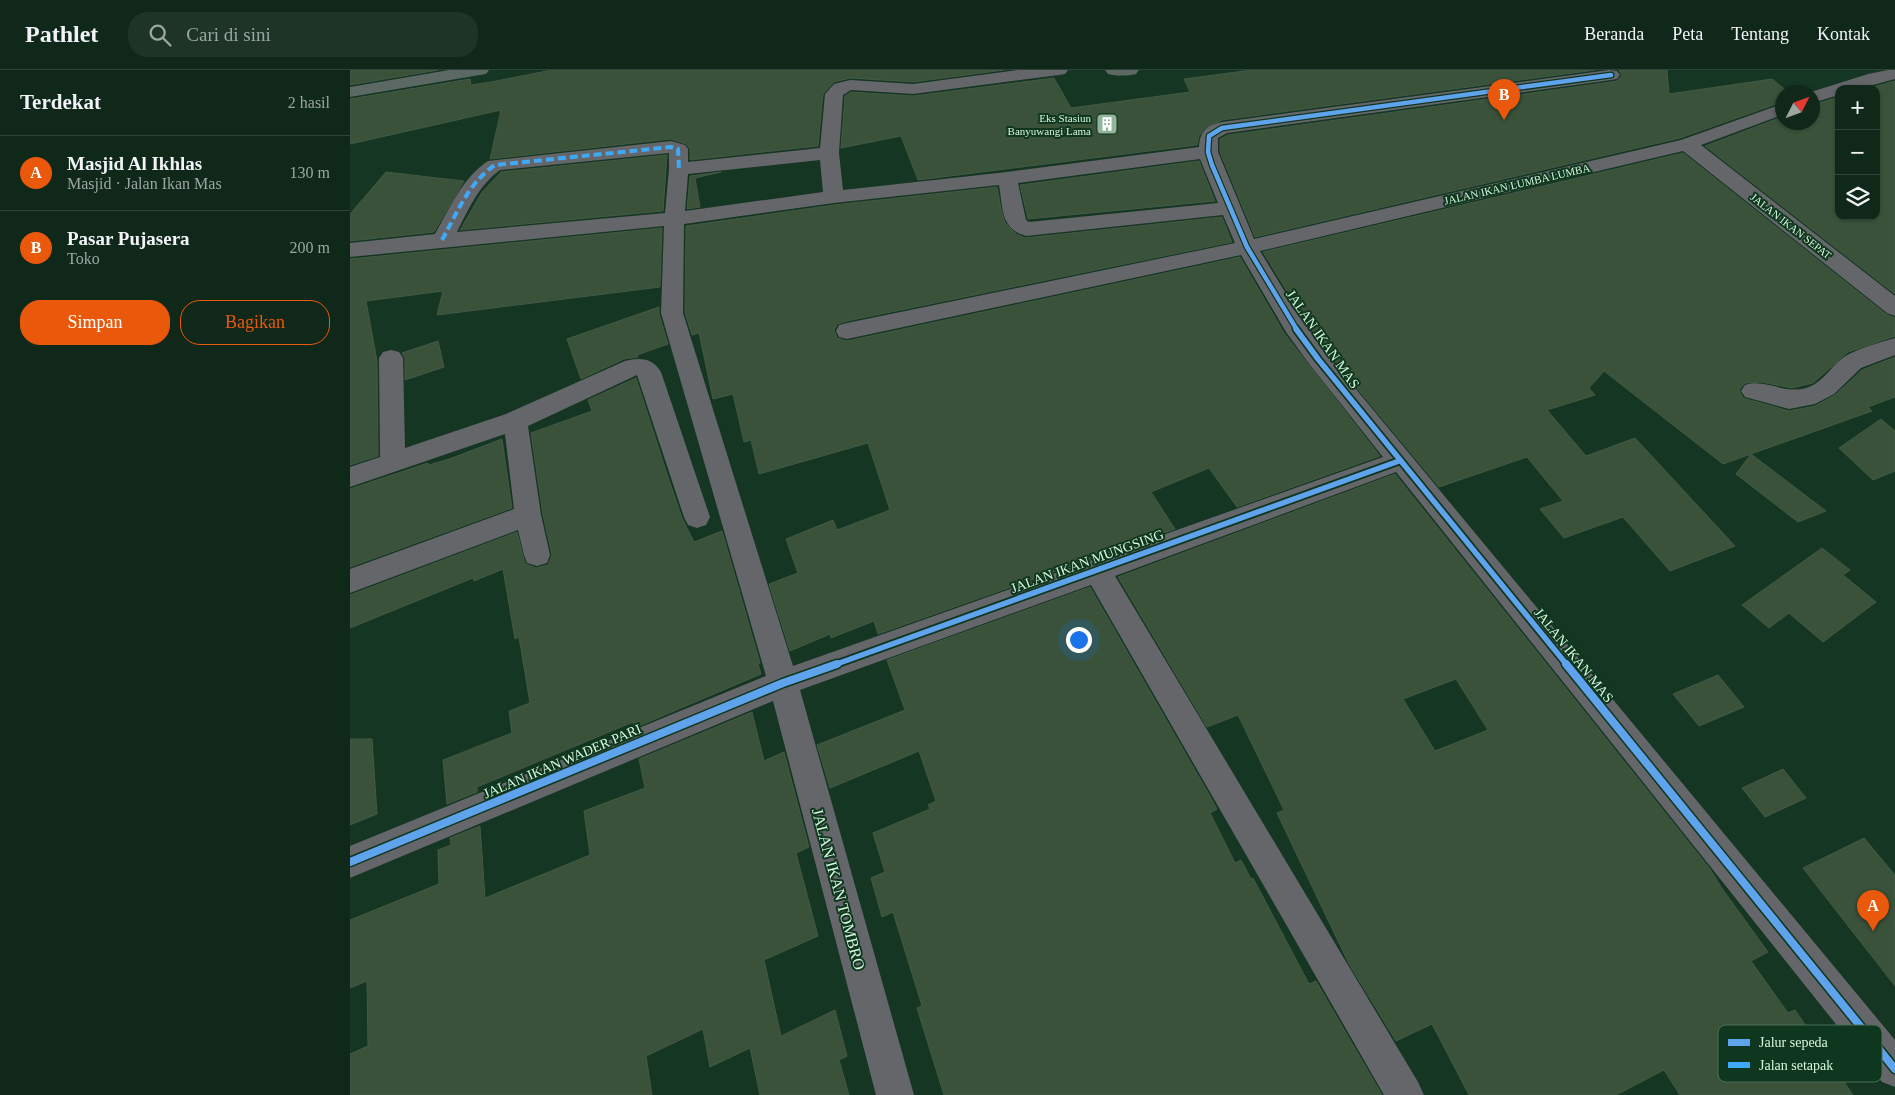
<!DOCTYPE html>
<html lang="id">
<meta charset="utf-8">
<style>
body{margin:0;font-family:"Times New Roman",serif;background:#1d3427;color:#f1f3f6}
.controls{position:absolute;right:15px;top:15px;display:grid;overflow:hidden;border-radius:10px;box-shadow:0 1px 4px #0004}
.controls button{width:45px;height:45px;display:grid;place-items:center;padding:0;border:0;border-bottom:1px solid #2f4439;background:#0f281a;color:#f1f3f6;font:25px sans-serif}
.compass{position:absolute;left:1425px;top:15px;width:45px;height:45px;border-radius:50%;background:#0f281a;box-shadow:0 1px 4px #0004;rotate:48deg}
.you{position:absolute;left:728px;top:569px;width:18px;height:18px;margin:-12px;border:4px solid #fff;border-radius:50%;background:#1a73e8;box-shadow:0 0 0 8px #1a73e833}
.badge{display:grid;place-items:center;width:32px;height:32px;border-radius:50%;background:#ea580c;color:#fff;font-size:16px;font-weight:700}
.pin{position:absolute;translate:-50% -41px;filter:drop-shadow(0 1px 2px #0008)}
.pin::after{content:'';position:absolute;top:26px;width:18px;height:15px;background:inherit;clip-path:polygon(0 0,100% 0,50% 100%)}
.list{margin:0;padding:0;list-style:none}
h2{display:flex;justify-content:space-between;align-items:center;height:65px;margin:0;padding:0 20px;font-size:21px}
h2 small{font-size:16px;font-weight:400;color:#9ba6a2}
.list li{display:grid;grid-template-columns:32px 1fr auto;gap:15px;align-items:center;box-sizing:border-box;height:75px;padding:0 20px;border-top:1px solid #2f4439}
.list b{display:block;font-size:19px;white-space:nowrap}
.list p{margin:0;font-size:16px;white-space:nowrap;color:#9ba6a2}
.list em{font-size:16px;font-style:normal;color:#9ba6a2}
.actions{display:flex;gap:10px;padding:15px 20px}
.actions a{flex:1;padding:11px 0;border:1px solid #ea580c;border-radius:20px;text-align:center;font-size:18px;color:#ea580c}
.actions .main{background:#ea580c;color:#fff}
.icon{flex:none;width:28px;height:28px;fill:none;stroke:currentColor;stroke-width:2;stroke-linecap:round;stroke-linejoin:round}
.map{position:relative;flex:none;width:1545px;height:1025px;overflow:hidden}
header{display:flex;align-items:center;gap:30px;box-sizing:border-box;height:70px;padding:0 25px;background:#0f281a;border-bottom:1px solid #2f4439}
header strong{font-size:24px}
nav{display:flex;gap:28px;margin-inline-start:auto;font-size:18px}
.search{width:350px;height:45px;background:#1d3427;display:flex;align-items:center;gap:12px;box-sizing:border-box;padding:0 18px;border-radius:20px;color:#9ba6a2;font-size:19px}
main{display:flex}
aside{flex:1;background:#0f281a}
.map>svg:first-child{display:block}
</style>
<header>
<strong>Pathlet</strong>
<div class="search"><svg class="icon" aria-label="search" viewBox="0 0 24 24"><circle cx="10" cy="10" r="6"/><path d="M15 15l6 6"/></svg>Cari di sini</div>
<nav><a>Beranda</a><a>Peta</a><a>Tentang</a><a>Kontak</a></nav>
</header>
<main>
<aside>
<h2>Terdekat<small>2 hasil</small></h2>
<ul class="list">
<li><span class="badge">A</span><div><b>Masjid Al Ikhlas</b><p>Masjid · Jalan Ikan Mas</p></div><em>130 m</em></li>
<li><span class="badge">B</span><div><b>Pasar Pujasera</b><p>Toko</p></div><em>200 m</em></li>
</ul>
<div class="actions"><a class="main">Simpan</a><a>Bagikan</a></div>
</aside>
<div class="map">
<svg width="1545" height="1025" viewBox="0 0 1545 1025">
<rect width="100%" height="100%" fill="#143623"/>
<path fill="#3a523a" stroke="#435a45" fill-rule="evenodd" d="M0,0H88L0,15Z
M202,0H654L563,12L500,8L484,12L473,24L468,76L340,90V79L336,74L321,69L140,89L151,40L0,74V29L120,9L121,15L141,12Z
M902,0H1245L872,50L854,59L849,66L847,75L568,110L551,66L491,78L495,26L501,22L563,26L704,8L721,38L840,22L834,9Z
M1269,0H1317L1319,24L1422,9L1438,22H1432V32L1330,68L905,167L870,82V69L878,65L1261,12L1267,11L1272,6Z
M1545,11V224L1355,76L1432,47V52H1462V35L1489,27V146H1526V19H1516Z
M1333,83L1536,244L1545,248V266L1498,282L1463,313L1442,318L1411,312L1395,313L1389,320L1393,328L1439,341L1465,336L1485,325L1512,300L1545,287V327L1518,337L1522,341L1401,384L1476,441L1448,452L1386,404L1401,384L1373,394L1254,301L1239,318L1245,325L1197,340L1236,386L1285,368L1385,476L1320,501L1273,447L1214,468L1190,439L1213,431L1177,387L1089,417L977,282L954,249L913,182Z
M317,85L313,141L110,160L132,122L151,102Z
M849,91L865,131L678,149L670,115Z
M36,102L96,109L114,111L84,162L0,171V144Z
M371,102L345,108L350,137L337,139L340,106Z
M647,117L651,139L655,153L666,164L675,168L872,147L882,172L497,251L487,254L484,260L487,268L497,271L890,187L934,263L1030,386L887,437L859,398L801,422L825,459L528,564L524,551L481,568L480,564L440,581L419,514L448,503L436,469L483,450L487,460L540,440L518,373L409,404L401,370L394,372L383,324L363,329L349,263L342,265L335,243L336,156L484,135Z
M312,158L310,217L87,245L93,221L16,231L27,291L28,386L0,395V189Z
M309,237V244L318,274L287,285L288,287L274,289L231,309L217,269Z
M88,271L94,297L55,310V288L52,283Z
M286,308L318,407L332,448L344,472L372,461L410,593L408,594L411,604L284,658L283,652L127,717V722L97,734L93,690L162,663L159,641L180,633L169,567L165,569L153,499L124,511L123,508L0,558V525L167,462L175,494L186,498L198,495L202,485L193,445L181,363L242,341L238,330Z
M1531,349L1545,361V401L1523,410L1489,378Z
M152,369L162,438L0,497V419L78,393L79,395L102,388Z
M1045,404L1360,799L1371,817L1418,882L1401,891L1438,943L1445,940L1503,1025H1330L1314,1000L1266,1025H1119L1082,954L1046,971L999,894L927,743L934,740L888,645L857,657L768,507ZM1106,609L1138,660L1085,681L1053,629Z
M1472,478L1500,500L1493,505L1526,532L1473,572L1439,543L1419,558L1392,535Z
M740,517L857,721L867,739L860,743L885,793L891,790L901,809L903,808L959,914L966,911L1032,1025H594L567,938L572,936L543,842L532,847L521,808L535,802L523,763L580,739L578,735L586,731L569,681L480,718L467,675L555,640L537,590Z
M1368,605L1394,637L1349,656L1323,624Z
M402,642L414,691L434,682L459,777L446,783L468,866L414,890L431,966L485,940L497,986L489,990L499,1025H410L400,978L360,997L353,959L296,986L302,1025H0V984L18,976L17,911L0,918V850L89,814L88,780L101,775L100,768L130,756L135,828L240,785L234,741L295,718L289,689Z
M0,669H22L27,744L0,755Z
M1433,699L1456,728L1415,747L1392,718Z
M1514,768L1545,805V916L1453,798Z"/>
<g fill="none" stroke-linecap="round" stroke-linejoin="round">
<path fill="#656669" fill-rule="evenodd" d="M668,0H718L715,4L709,5L563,24L501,20L493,25L489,83L493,120L657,102L849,77C850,61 856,56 872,52L1259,0L1267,1L1270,5L1267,9L1261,10L877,63L868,68V82L904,169L1331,70L1432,34V45L1351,75L1545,226V246L1537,243L1333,81L910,181L952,250L976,283L1545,970V1017L1532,1012L1046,402L765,506L1068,1012L1074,1025H1034L741,515L450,620L564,1025H526L423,631L0,808V776L416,606L311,243L314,156L0,187V173L85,164C100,138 112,108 138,91L321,71L335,75L338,79V92L470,78L475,24L484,14L500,10L563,14ZM319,83V99L315,143L107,162C118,140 129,115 150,100ZM850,89L868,133L679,152L676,150L668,113ZM470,90L473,122L335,141L338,104ZM649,115C653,137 650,159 676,166L873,145L885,173L497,253L489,255L486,261L489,267L497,269L891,185L936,262L960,295L1033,387L443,596L333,243L334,154L484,133Z
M1538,0H1545V9L1508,19H1489V25L1462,33V22H1461L1518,4Z
M1545,268V285L1511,298L1484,324L1465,334L1439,339L1395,327L1391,321L1395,315C1416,308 1436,326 1459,317C1473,312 1482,295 1494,287C1506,279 1531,272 1545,268Z
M41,280L49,282L53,288L55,378L156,344L275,291C290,287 303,288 311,302L360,447L356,455L347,458L338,455L334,447L287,305L178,356L191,445L200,485L197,493L187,496L177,493L174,485L168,460L0,523V499L164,439L155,364L0,417V397L30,387L29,288L33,282Z"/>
<path fill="#5c6864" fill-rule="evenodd" d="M99,0H139L136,4L130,5L0,27V17Z
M755,0H789L786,4C777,6 767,6 758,4Z"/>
<path stroke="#3fa9f5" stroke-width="4" stroke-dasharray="8 4" stroke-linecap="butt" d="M92,170C107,143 119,112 145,95L321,77L328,79L329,99"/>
<g stroke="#0f361e" stroke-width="7">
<path id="cycleway-far2" d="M947,260L897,177L862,95L858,82L859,66L872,58L1261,5"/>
</g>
<g stroke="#0f361e" stroke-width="9">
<path id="cycleway-far1" d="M946,259L968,289L1217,595
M484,595L1049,391"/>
</g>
<g stroke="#0f361e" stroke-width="11">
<path id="cycleway" d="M1216,594L1545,999
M0,792L433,613L487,594"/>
</g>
<use href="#cycleway-far2" stroke="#60a3ed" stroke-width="4.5"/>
<use href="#cycleway-far1" stroke="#60a3ed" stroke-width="5.5"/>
<use href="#cycleway" stroke="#60a3ed" stroke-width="8"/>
</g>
<defs>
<g id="building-square" transform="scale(1.125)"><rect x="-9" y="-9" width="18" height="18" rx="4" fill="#91b49c" stroke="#0f361e"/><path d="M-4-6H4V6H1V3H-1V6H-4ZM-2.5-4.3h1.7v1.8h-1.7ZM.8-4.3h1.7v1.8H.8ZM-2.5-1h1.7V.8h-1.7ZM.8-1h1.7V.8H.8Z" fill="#fff"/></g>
</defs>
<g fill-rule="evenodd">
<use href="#building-square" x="757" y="54"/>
</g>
<g text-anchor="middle" stroke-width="4" stroke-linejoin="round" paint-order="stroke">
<g font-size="11" fill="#d4f8dd" stroke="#0f361e" text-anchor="end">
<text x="741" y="52">Eks Stasiun<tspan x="741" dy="13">Banyuwangi Lama</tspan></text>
</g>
<g font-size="11" fill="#d4f8dd" stroke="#0f361e">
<text transform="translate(1167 114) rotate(-13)" y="4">JALAN IKAN LUMBA LUMBA</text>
<text transform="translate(1441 156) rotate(38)" y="4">JALAN IKAN SEPAT</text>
</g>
<g font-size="14" fill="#d4f8dd" stroke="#0f361e">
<text transform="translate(973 269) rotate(55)" y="5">JALAN IKAN MAS</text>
<text transform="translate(737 491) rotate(-20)" y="5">JALAN IKAN MUNGSING</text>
<text transform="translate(1224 585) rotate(51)" y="5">JALAN IKAN MAS</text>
<text transform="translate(212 691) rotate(-23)" y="5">JALAN IKAN WADER PARI</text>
</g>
<g font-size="16" fill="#d4f8dd" stroke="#0f361e">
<text transform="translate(489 819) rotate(75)" y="6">JALAN IKAN TOMBRO</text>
</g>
</g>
<rect x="1368" y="955" width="164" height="57" rx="8" fill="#0f361e" stroke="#4a7057" stroke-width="1"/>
<rect x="1378" y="969" width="22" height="7" fill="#60a3ed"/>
<rect x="1378" y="992" width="22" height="6" fill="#3fa9f5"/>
<g font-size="14" fill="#d4f8dd">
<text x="1409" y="977">Jalur sepeda</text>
<text x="1409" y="1000">Jalan setapak</text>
</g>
</svg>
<div class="controls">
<button>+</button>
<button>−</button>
<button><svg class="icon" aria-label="layers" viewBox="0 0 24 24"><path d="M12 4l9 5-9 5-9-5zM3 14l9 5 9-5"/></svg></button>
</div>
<svg class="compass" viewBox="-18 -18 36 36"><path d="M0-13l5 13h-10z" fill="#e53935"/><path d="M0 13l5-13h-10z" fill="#9ba6a2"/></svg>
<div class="you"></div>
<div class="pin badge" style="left:1523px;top:861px">A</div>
<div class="pin badge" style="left:1154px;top:50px">B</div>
</div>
</main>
